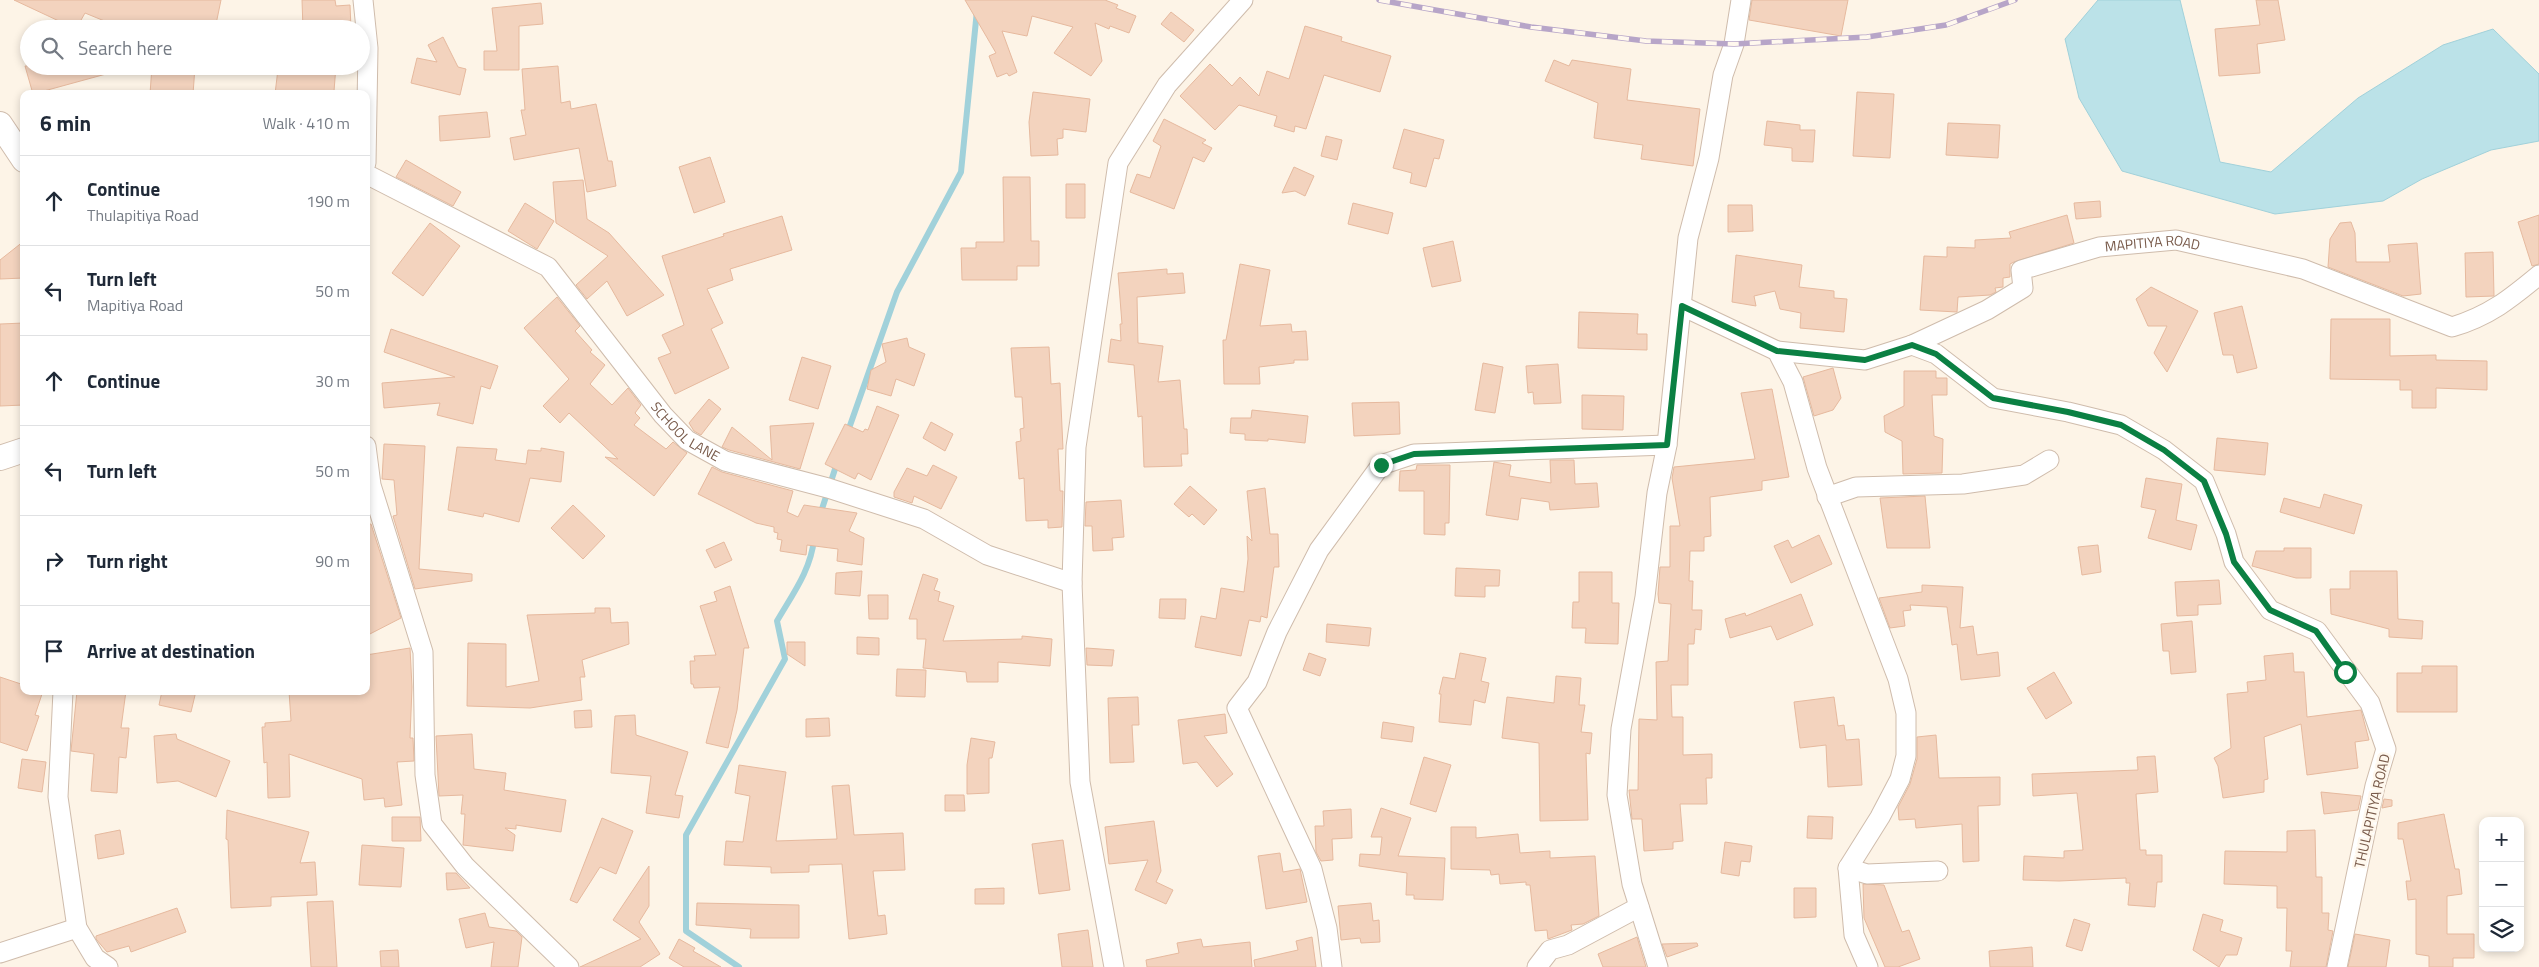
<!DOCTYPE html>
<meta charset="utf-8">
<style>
body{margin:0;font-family:"Titillium Web",sans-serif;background:#f6f6f7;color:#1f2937}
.controls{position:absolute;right:15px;bottom:15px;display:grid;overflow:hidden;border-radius:10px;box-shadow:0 2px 8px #0003}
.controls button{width:45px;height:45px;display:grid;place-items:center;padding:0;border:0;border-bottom:1px solid #e0e1e3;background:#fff;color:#1f2937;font:25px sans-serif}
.stop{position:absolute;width:15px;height:15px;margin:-11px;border:4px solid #0b8043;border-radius:50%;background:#fff}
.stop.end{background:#0b8043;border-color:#fff;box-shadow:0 1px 5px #0008}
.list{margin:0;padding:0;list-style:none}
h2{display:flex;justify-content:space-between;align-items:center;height:65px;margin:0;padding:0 20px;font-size:21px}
h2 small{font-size:16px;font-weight:400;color:#747a83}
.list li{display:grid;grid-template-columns:32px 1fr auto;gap:15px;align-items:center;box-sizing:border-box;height:90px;padding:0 20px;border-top:1px solid #e0e1e3}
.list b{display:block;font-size:19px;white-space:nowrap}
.list p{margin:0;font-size:16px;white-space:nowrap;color:#747a83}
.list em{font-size:16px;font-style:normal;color:#747a83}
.icon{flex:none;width:28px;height:28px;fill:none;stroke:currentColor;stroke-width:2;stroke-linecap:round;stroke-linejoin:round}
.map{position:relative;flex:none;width:2539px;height:967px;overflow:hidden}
.search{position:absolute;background:#fff;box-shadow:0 2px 8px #0003;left:20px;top:20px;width:350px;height:55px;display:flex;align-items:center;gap:12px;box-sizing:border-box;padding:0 18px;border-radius:28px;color:#747a83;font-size:19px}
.panel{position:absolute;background:#fff;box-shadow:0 2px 8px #0003;left:20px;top:90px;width:350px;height:605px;border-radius:10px}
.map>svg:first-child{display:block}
</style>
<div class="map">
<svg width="2539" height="967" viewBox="0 0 2539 967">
<rect width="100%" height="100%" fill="#fdf4e7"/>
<path fill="#bbe2e8" stroke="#a1d1da" d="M2098,0H2180L2220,162L2271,172L2358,98L2443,45L2493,29L2539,74V141L2491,150L2422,179L2383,201L2275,214L2122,171L2079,98L2065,39Z"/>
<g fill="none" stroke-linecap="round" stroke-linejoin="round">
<path stroke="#a1d1da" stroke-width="6" d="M847,434L897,292L961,172L978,0
M820,515L837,463
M739,967L686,931V835L785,659L777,621C792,595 811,570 814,539"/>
</g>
<path fill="#f3d3be" stroke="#e6b99e" d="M14,0H221L215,29H163L141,23L139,29H124L85,13L76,29Z
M302,0H335L336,6L350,5L351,29H303Z
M965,0H1105L1118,5L1116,8L1136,16L1129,33L1110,26L1109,29L1095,23L1102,61L1091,76L1054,53L1073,27L1032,16L1027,36L1002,31L1017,72L1009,76L1007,73L997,77L989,56L996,53Z
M1752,0H1848L1841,36L1749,20Z
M2256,0H2278L2285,40L2257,44L2260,73L2219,76L2215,29L2260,25Z
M541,3L543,24L519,26V70H484V51H497L492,8Z
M1171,12L1194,30L1184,42L1161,24Z
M1305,26L1342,37L1341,41L1391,56L1380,92L1324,75L1306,129L1295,126L1294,132L1274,126L1277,116L1239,105L1215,130L1180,96L1210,64L1232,86L1240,77L1259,96L1267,71L1289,79Z
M443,37L458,67L466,69L460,95L411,83L417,58L437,62L428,45Z
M1554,60L1569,66L1572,60L1631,69L1627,100L1700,109L1693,166L1641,159L1643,145L1594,138L1598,103L1545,81Z
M25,66H116L117,71L33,94Z
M152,66L195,67L193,94H150Z
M298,66H336L334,91H325V94H275L278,69L298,71Z
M558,66L561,103L570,101L571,109L596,104L608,161H612L616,186L587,192L579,148L514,160L510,138L526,135L521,110H525L522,69Z
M1033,92L1090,99L1086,132L1063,129V138L1057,139L1058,155L1031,156L1029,122Z
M1857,92L1894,94L1890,158L1853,156Z
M487,112L490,137L440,141L439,116Z
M1164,119L1206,140L1202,143L1212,148L1204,162L1193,157L1174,209L1130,192L1137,174L1150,178L1161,146L1153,141Z
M1767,121L1800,125V130H1815L1813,162L1792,161V148L1764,145Z
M1948,123L2000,125L1998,158L1946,155Z
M1404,129L1444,140L1439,159L1434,158L1426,187L1410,183L1412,173L1393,168Z
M1326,136L1342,140L1337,160L1321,156Z
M710,157L725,202L694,213L679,167Z
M406,160L461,192L453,206L396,177Z
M1294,167L1314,176L1305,196L1295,191L1282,193Z
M1003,177H1030L1031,241H1039V266H1017V280H962L961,248H976V242H1004Z
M583,180L587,219L609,233L664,295L627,316L607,281L587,299L576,285L608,256L556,223L553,182Z
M1066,184H1085V218H1066Z
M2100,201L2101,217L2076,219L2074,203Z
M525,203L554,221L537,249L508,231Z
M1353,203L1393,213L1388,234L1348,224Z
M1728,205H1752L1753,231L1728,232Z
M2067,215L2074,243L2014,262L2010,264V277L2003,278V287L1995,288L1996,292L1990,295L1958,297L1957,312L1920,310L1924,256L1947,257V247L1975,248V240L2011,238L2009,232Z
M2539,215V264L2532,266L2518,222Z
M782,216L792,250L730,269L733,280L707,289L723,323L711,329L729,368L675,394L658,358L671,353L662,335L684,325L662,256L724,236L723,234Z
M2351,222L2355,233L2356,262H2390L2388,245L2417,243L2421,294L2403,296L2328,267L2330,239L2340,223Z
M430,223L460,246L423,296L392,273Z
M24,241V278L0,279V260Z
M1453,241L1461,281L1432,287L1423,248Z
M2493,252L2494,296L2466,297L2465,253Z
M1736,255L1802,265L1799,287L1834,291V298L1847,299L1844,332L1800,328L1801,313L1780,309L1775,291L1754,296L1756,306L1732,302Z
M1240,264L1270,270L1260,326L1291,324L1292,332L1306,331L1308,360H1294V363L1259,367L1260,384H1224L1223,340H1226Z
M1167,269V274L1183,273L1185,293L1137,297L1138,343L1163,346L1158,382L1180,380L1184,429H1187L1188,454H1181L1182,466L1144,467L1142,416L1138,417L1134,365L1108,362L1111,339L1121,341L1120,324H1122L1118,273Z
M2151,287L2198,311L2167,372L2154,353L2167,326H2148L2136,299Z
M557,297L580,326L575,331L592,350L590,352L605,365L590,384L612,405L628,388L641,405L635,413L640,418L634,425L666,449L673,442L687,453L654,496L605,457L618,459L569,413L560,423L543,406L569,379L524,328Z
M2242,306L2257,368L2237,373L2233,355H2223L2214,313Z
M1579,312L1638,314L1637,334H1647V350L1578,348Z
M2331,319H2390V356L2436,355V360L2487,361V390L2436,388V408H2412V390H2400V380L2330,379Z
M24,323V405L0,406V324Z
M391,329L498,366L490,389L481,386L473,424L437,415L440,403L384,408L382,383L455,377L384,352Z
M907,338L909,347L925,354L914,386L896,379L891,396L867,389L871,370L886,362L882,344Z
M1049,347L1051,384L1060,383L1063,449H1058L1060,491H1063L1062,527L1048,528V520L1026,521L1024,478L1019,479L1016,442L1021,441L1020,429L1024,428L1022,397H1015L1011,348Z
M802,357L831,366L818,409L789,400Z
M1483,363L1503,367L1495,413L1475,410Z
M1558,364L1561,403L1534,404L1533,392L1528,393L1526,366Z
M1833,368L1841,398L1833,410L1814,416L1803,377Z
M1904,371H1936V378H1947V395H1932L1934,436L1943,439L1942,473L1903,474L1902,441L1885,432L1884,416L1904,406Z
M1772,389L1789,477L1762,481V490L1710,497L1711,536L1704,537V551H1690L1689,581H1693L1692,610H1702L1701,630L1695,629L1694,644H1688V685H1671L1672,717H1683V755L1712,754V778H1706L1707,804H1680L1683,841L1673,842V849L1644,851L1642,819H1632L1629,790H1638L1639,719L1657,720L1656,662L1668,661L1671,604L1659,603L1658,594L1660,567H1670V526H1680L1672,478L1674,467L1755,459L1741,393Z
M1582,395L1624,396L1623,430L1582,429Z
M709,399L721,409L701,435L694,431L689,423Z
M1399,402L1400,434L1354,436L1352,403Z
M877,406L899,415L871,480L858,473L855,479L825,464L845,424L863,432L865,429L868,430Z
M1252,410L1308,416L1305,443L1268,439V441L1245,440V434L1230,433L1231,418H1251Z
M931,422L953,434L945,451L923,438Z
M814,423L800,469L729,450L722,447L732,427L772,460L770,426Z
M2217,438L2268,443L2265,475L2214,470Z
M384,444L425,446L419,569L472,574V581L415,589L393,516L397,515L394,480L382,479Z
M457,447L497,449L495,460L526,464L528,450L541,451V448L564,452L561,482L530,478L519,522L484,513L483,517L448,510Z
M1550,460H1574L1575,484L1597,483L1599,507L1550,510L1549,502L1521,498L1518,520L1486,515L1494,462L1511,465L1509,476L1551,483Z
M933,465L957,477L941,509L914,496L912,503L894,497V492L907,468L927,476Z
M1417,465H1450L1449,523H1445V535L1424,534V491H1399L1400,471L1416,470Z
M712,467L722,472L793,491L787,512L798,517L804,505L857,513L849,531L864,538L862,565L837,561L838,549L807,545L806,555L780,551L782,540L777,539L778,533L774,532V527L756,523L698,494Z
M2146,478L2182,484L2176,520L2197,525L2191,550L2148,538L2156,510L2141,507Z
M1190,486L1217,510L1204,525L1192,514L1189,517L1174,504Z
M1265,488L1270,534H1278L1279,567H1274L1267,618L1261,616L1260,622L1249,620L1241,656L1195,647L1201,616L1216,619L1221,588L1244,592L1248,559L1247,536L1252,541L1247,491Z
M2324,494L2362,505L2354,534L2280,512L2284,498L2320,508Z
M1925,496L1930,548H1887L1880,498Z
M1121,500L1124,537L1112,538L1113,550L1093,551L1092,526H1085L1086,502Z
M573,505L605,536L583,559L551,528Z
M371,524L401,618L366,636V525Z
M1819,535L1832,564L1791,583L1774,546L1788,540L1792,548Z
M724,542L732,560L715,568L706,550Z
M2098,545L2101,572L2082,575L2078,547Z
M2284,548H2311V578H2296L2252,566L2256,551H2284Z
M1456,568L1500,570L1499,586H1485V597L1455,596Z
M862,571L860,596L835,594L836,573Z
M2350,571H2397L2398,619L2423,621L2422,639L2389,637V629L2331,614L2330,589H2350Z
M1579,572H1612V603H1619L1618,644L1585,643L1586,628H1572L1573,602H1579Z
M923,574L938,579L934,590L940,592L938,601L954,606L943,641L1022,639V636L1052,639L1050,666L998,662V682H967L966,672L923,668L926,639H917V619H909Z
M2219,580L2221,604L2198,605V615L2177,616L2175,582Z
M1922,585L1963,587L1960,628L1973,626L1977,655L1998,652L2000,676L1961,680L1957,644L1952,645L1947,607L1910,605L1911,610L1903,611L1905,626L1890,628L1879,598L1922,592Z
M730,586L749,648H744L737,710L728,748L706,743L720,687L694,688L693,684H691L690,661H695L694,656L716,655L700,606L717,601L714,592Z
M1801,594L1813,625L1777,640L1771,626L1730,638L1725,619L1745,613L1746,616Z
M868,595H888V619H869Z
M1160,599H1186L1185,619L1159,618Z
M595,608H610L611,623L628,622L629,644L582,660L585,677H580L582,700L530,708L467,706L468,643L506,644V687L539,681L527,615L595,613Z
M2192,621L2196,672L2171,674L2169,651H2163L2161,624Z
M1327,624L1371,628L1369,646L1326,642Z
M857,637L879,638V655L857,654Z
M787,642H805V666L787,654Z
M410,648L412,687L410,738H413L414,761L397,762L402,805L385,807L384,798L364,800L362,779L289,754L290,797L268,798L267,762L264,763L262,727H265V723L291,721L289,691H366V655Z
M1086,648L1114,650L1112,666L1087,665Z
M1309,653L1326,659L1320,676L1303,670Z
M1460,653L1486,658L1481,681L1489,683L1485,703L1474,700L1471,725L1439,722L1441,694H1439L1443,677L1455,679Z
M2293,653L2294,672H2304L2307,717L2361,710L2369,740L2355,742L2358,768L2307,775L2301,724L2264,737L2268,779L2264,780V792L2223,798L2218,766L2214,758L2231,748L2227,694L2248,692L2247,682L2266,680L2264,656Z
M2422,666H2457V712H2397V673H2422Z
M897,669L926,670L925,697L896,696Z
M2054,672L2072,703L2046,719L2027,688Z
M1556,676L1581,678L1579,705H1585L1581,732L1592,733L1590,754L1586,753L1588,820L1540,821L1539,743L1502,738L1507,697L1554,703Z
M0,677L24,685V691H43L35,715L39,716L27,751L0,742Z
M77,691H126L121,728H129L126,758L119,757L117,793L91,791L94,754L71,751Z
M162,691H196L191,712L159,705Z
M1138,697L1139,725H1132L1134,762L1110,763L1108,698Z
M1834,697L1838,726L1844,725L1846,740L1859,739L1862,785L1828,787L1826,745L1800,748L1794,702Z
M591,710L592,727L575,728L574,711Z
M1225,714L1227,733L1204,736L1233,774L1217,787L1197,762L1183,764L1178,720Z
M635,715L636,735L688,752L675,795L683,796L679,818L646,813L651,776L611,773L615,716Z
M829,718L830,736L806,737V719Z
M1383,722L1414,727L1412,742L1381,738Z
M176,734L177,739L230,761L216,797L178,781L157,783L154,736Z
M472,734L474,769L506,773L504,790L566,800L561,832L516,825V829L505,828L515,835L513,851L463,845L465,814H461L463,795L439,796L436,736Z
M1936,735L1939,778L2000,777V805L1978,806L1979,861L1963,862L1962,824L1916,828L1915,819L1899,820L1898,807L1910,784L1917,759V737Z
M971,738L995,742L992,758H989V793L967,794V765Z
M2155,756L2158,792L2136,794L2140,850H2146V855H2162V882H2157L2155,907L2128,905L2130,883H2126V878L2059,881L2023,880L2024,856L2064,858V851L2083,850L2077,793L2033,796L2032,774L2138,770L2137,757Z
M1424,757L1451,765L1436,812L1410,804Z
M22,759L46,762L42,792L18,788Z
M739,765L786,772L776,841L837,839L832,786L849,785L854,835L903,833L905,870L873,871L878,916L885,915L887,934L849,939L842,864L809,865V872L771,873V867L724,865L726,841L743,842L750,796L735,793Z
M2321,792L2361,796L2358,810L2324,814Z
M945,795H964L965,811H945Z
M2384,799L2392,800V806L2382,808Z
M1381,808L1411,818L1398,856L1445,858L1443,900L1414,899V895H1406L1407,873L1359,866L1360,854L1380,855L1382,837H1371Z
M1351,809L1352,838L1332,839L1333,860L1321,861L1316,852L1315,826H1324L1323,811Z
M227,810L309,832L300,863L315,862L317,895L271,897V906L231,908L228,840L226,839Z
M2444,814L2455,869H2459L2462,894L2447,896V934H2474V958H2453V967H2429V956L2416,954V899L2408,900L2406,881H2411L2403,839H2398V823Z
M1808,816L1833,817L1832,839L1807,838Z
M392,817H420L421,841H392Z
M602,818L633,831L616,874L600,867L577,903L570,900Z
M1154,821L1161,871L1156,882L1173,890L1166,904L1135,890L1148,860L1109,864L1105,827Z
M1451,827H1476V838L1518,834L1520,853L1550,851V858L1595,856L1599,916L1583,924L1571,925L1572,930L1548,939L1547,930L1535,931L1530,885H1526V882L1500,884L1499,874L1491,875L1490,870L1451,869Z
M120,830L124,854L98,859L95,835Z
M2315,830L2316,877H2322V913H2329L2328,930L2333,931L2326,967H2290L2292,951H2286L2287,908H2277V886L2224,884L2225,851L2287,852V831Z
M1063,840L1070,890L1039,894L1032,844Z
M1725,842L1752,846L1750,862L1741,861L1739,876L1721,873Z
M362,845L404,848L401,887L359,885Z
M1280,853L1283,872L1300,869L1307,902L1266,909L1258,856Z
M649,866V906L639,922L660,954L640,967H580L641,939L613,920Z
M446,873H456L470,888L447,890Z
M1863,884L1884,885L1902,932L1909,930L1920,959L1898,967H1885L1864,918Z
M1004,888V904H975V889Z
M1794,888H1816V917L1794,918Z
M333,901L337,967H311L307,902Z
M697,903L799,905V938H750L751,929L696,925Z
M1371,903L1373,921L1379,920L1380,942L1361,943L1360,938L1341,940L1338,906Z
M177,908L186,932L131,952L129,946L107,952L96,939V936Z
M485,913L489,927L516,931L522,937L518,967H491L494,942L466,948L459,919Z
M2203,914L2223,920L2220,931L2242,938L2237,955H2226L2219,967L2193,950Z
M2074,919L2090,924L2082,951L2066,946Z
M1088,930L1093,967H1062L1058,934Z
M2355,934L2390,940L2386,967H2348Z
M1312,937L1316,967H1255L1254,960L1298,950L1296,941Z
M1637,937L1646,967H1603L1598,954Z
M679,939L695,948L693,951L721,967H684L669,958Z
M1201,939L1203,947L1250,942L1252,967H1147L1146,960L1179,953L1177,943Z
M1697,943L1698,946L1667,957L1662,944Z
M2032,947L2033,967H1990L1989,951Z
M398,950L399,967H381L380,951Z"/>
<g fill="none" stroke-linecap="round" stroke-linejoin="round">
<g stroke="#cfbcac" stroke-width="21">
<g id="minor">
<path d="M363,0L368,48L366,163"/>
<path id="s1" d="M366,174L548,267L663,415L687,440L725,461L828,488L924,519L987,555L1072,583"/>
<path d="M1682,306L1777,351L1793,382L1817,468L1898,679L1906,713V756L1900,779L1880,817L1848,868L1854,935L1868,967"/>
<path d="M1912,345L1936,354L1993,398L2068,412L2121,425L2164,450L2204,481L2226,534L2234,562L2270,610L2317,631L2370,703L2386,749L2375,786L2337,967"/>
<path id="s2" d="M1777,351L1865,360L1912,345L1987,310L2023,288L2021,270L2099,247L2176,240L2303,269L2452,327C2489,316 2510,299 2539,275"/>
<path d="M366,446L371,485L423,652L425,775L432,824L465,866L569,967"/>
<path d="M1827,497L1856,487L1963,484L2024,475L2049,460"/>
<path d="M63,691L58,797L77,928L95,958L108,967"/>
<path d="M1848,868L1867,874L1938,871"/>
<path d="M0,953L77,928"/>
<path d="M1114,967L1080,782L1072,583L1076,447L1118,163L1167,85L1243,0"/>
<path d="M1332,967L1327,928L1312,869L1237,708L1257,682L1277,632L1319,550L1381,465L1414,454L1667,445"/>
<path d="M1537,967L1550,950L1568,945L1639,907"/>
<path d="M1658,967L1632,884L1617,795L1621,729L1645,597L1657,493L1667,445L1688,238L1709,158L1723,75L1734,44L1741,0"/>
</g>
</g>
<g stroke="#cfbcac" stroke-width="26">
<path id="tertiary" d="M0,124L24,160
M0,458L24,450"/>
</g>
<use href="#minor" stroke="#fff" stroke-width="19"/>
<use href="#tertiary" stroke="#fff" stroke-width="24"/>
<g stroke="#b7a5c8" stroke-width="5.5">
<path id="rail" d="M1379,0L1531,27L1646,41L1734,44L1867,37L1946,25L2015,0"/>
</g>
<use href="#rail" stroke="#fff8ee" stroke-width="4" stroke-dasharray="11" stroke-linecap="butt"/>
</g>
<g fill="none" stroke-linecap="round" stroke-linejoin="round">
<path stroke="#0b8043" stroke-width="6" d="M1381,465L1414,454L1667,445L1682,306L1777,351L1865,360L1912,345L1936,354L1993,398L2068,412L2121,425L2164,450L2204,481L2226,534L2234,562L2270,610L2316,631L2345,672"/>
</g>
<g text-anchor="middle" stroke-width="5" stroke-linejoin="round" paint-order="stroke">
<g font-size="14" fill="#785a4a" stroke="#fff8ee">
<text dy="5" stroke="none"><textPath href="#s2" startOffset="416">MAPITIYA ROAD</textPath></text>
<text dy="5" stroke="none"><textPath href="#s1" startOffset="420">SCHOOL LANE</textPath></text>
<text transform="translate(2372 811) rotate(-77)" y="5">THULAPITIYA ROAD</text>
</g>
</g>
</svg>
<div class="controls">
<button>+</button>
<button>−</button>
<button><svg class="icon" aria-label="layers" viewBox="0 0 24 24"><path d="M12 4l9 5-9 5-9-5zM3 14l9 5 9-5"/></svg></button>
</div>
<div class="stop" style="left:2345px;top:672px"></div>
<div class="stop end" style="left:1381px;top:465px"></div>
<div class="search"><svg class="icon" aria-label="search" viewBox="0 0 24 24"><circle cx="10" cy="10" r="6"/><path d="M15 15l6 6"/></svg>Search here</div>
<section class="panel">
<h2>6 min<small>Walk · 410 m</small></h2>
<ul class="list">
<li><svg class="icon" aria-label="ahead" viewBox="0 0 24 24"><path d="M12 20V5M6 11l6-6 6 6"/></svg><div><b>Continue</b><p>Thulapitiya Road</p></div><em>190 m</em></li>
<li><svg class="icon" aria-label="left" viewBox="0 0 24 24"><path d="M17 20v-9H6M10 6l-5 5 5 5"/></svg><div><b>Turn left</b><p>Mapitiya Road</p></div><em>50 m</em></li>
<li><svg class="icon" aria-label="ahead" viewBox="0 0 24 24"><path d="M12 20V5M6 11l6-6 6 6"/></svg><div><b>Continue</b></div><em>30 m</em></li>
<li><svg class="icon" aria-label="left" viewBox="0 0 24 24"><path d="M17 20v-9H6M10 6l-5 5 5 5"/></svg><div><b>Turn left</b></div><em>50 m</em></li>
<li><svg class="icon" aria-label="right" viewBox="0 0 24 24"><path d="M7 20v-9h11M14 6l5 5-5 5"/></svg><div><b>Turn right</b></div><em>90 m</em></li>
<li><svg class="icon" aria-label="arrive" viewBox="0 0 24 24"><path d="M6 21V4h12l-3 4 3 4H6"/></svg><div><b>Arrive at destination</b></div></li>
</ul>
</section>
</div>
